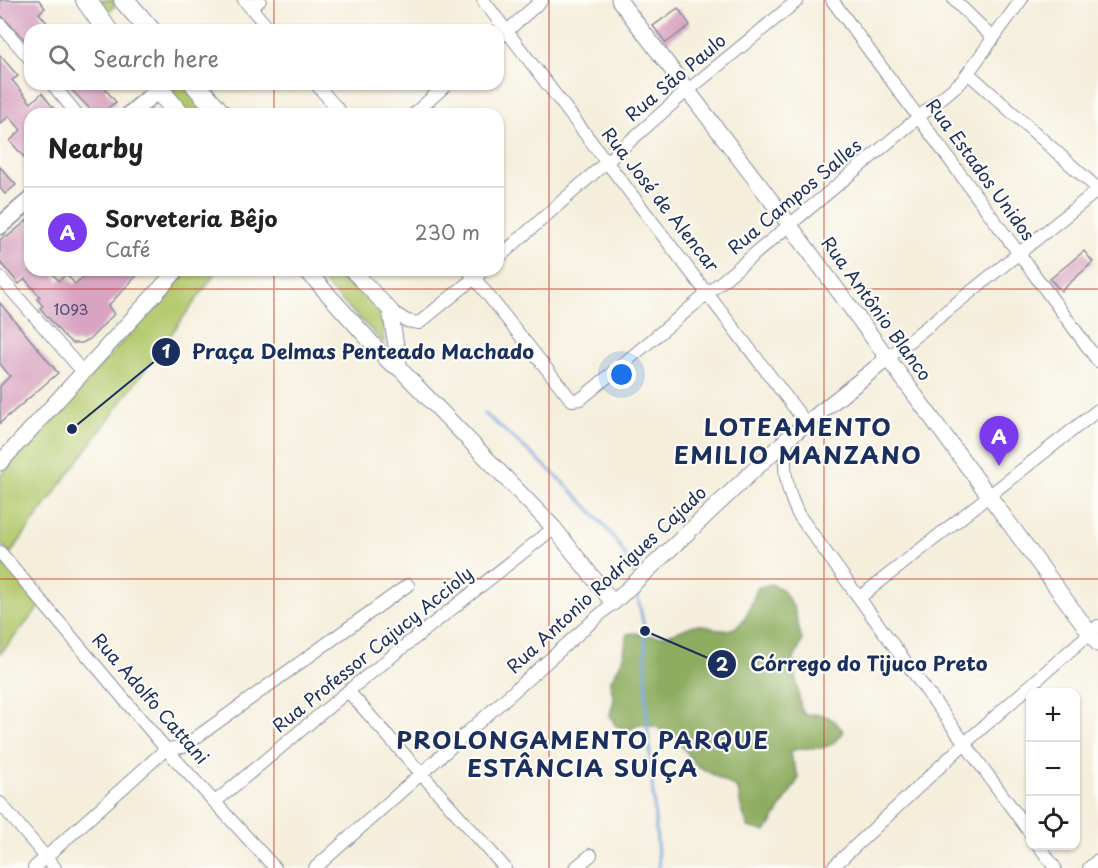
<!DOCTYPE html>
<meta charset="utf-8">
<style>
body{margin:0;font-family:"Playpen Sans",sans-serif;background:#f6f6f6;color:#222}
.controls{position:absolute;right:18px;bottom:18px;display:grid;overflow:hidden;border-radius:12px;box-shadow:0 2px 4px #0004}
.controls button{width:54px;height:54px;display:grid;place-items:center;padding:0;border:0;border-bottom:2px solid #e0e0e0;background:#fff;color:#222;font:30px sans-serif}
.you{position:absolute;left:622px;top:375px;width:21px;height:21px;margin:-15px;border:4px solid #fff;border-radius:50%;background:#1a73e8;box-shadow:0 0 0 9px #1a73e833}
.badge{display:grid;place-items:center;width:39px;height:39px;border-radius:50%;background:#7c3aed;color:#fff;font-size:20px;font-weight:700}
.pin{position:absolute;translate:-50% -50px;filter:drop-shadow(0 2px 3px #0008)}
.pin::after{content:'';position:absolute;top:32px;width:21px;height:18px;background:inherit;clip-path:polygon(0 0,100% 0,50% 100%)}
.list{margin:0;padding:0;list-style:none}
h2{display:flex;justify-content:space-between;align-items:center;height:78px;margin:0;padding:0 24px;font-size:26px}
h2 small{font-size:20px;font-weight:400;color:#767676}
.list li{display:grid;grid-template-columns:39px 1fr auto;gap:18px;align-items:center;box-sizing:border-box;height:90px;padding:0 24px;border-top:2px solid #e0e0e0}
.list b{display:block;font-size:22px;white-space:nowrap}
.list p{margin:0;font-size:20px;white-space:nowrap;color:#767676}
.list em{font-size:20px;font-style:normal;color:#767676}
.icon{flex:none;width:33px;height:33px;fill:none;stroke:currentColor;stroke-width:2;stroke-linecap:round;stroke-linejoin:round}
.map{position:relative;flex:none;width:1098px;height:868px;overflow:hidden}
.search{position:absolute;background:#fff;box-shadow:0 2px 4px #0004;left:24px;top:24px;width:480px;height:66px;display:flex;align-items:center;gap:15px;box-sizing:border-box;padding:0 21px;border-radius:18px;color:#767676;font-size:22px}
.panel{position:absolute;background:#fff;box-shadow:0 2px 4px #0004;left:24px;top:108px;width:480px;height:168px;border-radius:18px}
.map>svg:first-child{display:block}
</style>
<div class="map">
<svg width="1098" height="868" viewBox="0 0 1098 868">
<rect width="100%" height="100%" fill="#fdfcf7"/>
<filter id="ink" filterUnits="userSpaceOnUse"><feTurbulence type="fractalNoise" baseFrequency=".0167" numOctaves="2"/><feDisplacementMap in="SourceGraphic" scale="12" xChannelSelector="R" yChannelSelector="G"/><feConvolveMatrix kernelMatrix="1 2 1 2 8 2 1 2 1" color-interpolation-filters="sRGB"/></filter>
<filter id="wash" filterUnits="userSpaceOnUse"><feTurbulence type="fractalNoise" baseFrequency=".008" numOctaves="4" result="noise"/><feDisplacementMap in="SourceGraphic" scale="24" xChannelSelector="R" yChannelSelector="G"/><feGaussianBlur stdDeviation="1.35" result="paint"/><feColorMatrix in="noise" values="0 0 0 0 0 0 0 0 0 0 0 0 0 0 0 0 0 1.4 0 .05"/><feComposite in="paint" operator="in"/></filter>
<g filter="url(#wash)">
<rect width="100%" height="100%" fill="#f5eedb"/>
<path fill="#b3c96d" stroke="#677c66" stroke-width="1.5" d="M93,0H114V7L107,13Z
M175,84H184L211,114H189C181,105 169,96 175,84Z
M188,270H218L10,554L0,543V476Z
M311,270H345L382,311L384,343Z
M0,558L41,605L0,654Z"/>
<path fill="#8ead60" stroke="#546e5f" stroke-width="1.5" d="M771,584L782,589L794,608L802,641L793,661L801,709L805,715C824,712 831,716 843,731C825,760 811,741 789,752L799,778L766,832L748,827L741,807L738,789L696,765L677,740L657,727L638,724L628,732L615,725L610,715L614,700L610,682L623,659L627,634C639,631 648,637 659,636C672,636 683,628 695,625C705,623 712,629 721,630C745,633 751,605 757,588Z"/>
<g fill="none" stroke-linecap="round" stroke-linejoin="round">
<path stroke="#72a1db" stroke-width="3" d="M485,414C524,447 624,528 634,577
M636,589L645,631L647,718L659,868"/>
</g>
<g id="blocks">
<path fill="#d9a4c1" d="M0,0H39L45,8L39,13L53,30H30V34L24,39L0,14Z
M678,8L690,25L666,43L653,26Z
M0,55L18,76L12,80L31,103L42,93L58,114H30V164L10,141L21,130L9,116L0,124Z
M66,84H110L105,89L116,102L101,113L92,111Z
M0,167L16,185L5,194L0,188Z
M30,218V270H49L59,281L66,274L75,284L91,270H142L108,306L114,314L90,339L82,343H72L63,335L40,308L43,306L37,299L40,297L25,279L19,284L0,262V240L5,235L7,237Z
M1084,251L1093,262L1061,291L1050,279Z
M0,303L58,373L0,423V386L10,376L0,364Z"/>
</g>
</g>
<g filter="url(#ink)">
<use href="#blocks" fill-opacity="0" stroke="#888e9c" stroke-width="1.5"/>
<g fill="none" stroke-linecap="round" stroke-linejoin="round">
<g stroke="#888e9c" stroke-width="14">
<path id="minor" d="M244,0L270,30
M483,0L806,423
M832,0L1098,361
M954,0L993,38
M251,8L260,0
M0,24L30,59
M498,39L542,0
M968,73L1098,189
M52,84L77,114
M316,84L342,114
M414,114L447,84
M498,258L681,96L798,0
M468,270L569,397L572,400L581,399L962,81L1021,0
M0,277L84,373
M390,310L407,321L419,323L484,270
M888,358L1098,190
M787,439C782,467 786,489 798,514L1030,833
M0,552L166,749L275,868
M859,598L1098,410
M348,691L505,868
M215,802L348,691L554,528
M0,803L55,868
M1039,846L1055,868
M34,868L166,749L183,747L408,585
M315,868L613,603
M575,868L591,855
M832,868L965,743L1098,626
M1089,868L1098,860"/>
</g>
<g stroke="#888e9c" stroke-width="17">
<path id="tertiary" d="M619,0L789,224L1098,644
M306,270L389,362L400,369L554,528L613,603L787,439L888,358
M352,270L390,310L400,369
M0,463L177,270"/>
</g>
<g stroke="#888e9c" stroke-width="19">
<path id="secondary" d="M130,114L165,84
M0,226L30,200"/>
</g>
<g stroke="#888e9c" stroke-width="22">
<path id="primary" d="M86,0L107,30
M124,0L150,30
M154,84L179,114
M195,84L221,114"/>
</g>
<use href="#minor" stroke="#fff" stroke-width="12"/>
<use href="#tertiary" stroke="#fff" stroke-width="15"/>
<use href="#secondary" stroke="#fff" stroke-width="16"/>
<use href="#primary" stroke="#fff" stroke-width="20"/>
</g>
</g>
<path fill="none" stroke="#c8321e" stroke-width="1.5" stroke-opacity="0.55" d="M274,0V30M549,0V868M824,0V868M274,84V114M274,270V868M0,289H1098M0,579H1098"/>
<g text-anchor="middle" stroke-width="4.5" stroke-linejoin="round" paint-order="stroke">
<g font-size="15" fill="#4a4c77">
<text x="71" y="315">1093</text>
</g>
<g font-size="18" fill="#1b2f5e" stroke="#fdfcf7">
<text transform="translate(676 78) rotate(-40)" y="6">Rua São Paulo</text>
<text transform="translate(980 170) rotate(54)" y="6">Rua Estados Unidos</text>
<text transform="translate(795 197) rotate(-40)" y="6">Rua Campos Salles</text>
<text transform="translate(660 200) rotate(52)" y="6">Rua José de Alencar</text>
<text transform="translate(876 309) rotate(54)" y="6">Rua Antônio Blanco</text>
<text transform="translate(607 580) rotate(-43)" y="6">Rua Antonio Rodrigues Cajado</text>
<text transform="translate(373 650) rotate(-39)" y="6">Rua Professor Cajucy Accioly</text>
<text transform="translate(150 699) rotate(49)" y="6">Rua Adolfo Cattani</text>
</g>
<g font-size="24" font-weight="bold" letter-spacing="1.5" fill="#1b2f5e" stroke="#fdfcf7">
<text x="798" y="436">LOTEAMENTO<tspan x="798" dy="28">EMILIO MANZANO</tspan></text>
<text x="583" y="749">PROLONGAMENTO PARQUE<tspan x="583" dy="28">ESTÂNCIA SUÍÇA</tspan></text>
</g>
</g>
<path fill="none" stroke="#1b2f5e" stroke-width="2" d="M72 429L166 352M645 631L722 664"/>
<g fill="#1b2f5e" stroke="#fdfcf7" stroke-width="2">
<circle cx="72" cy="429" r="6"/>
<circle cx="645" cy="631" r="6"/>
<circle cx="166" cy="352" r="15"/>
<circle cx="722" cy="664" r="15"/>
</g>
<g font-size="18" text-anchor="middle" font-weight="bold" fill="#fff">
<text x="166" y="358">1</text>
<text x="722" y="671">2</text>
</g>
<g font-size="20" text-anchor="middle" font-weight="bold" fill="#1b2f5e" stroke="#fdfcf7" stroke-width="4.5" stroke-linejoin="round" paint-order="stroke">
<text x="363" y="359">Praça Delmas Penteado Machado</text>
<text x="869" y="671">Córrego do Tijuco Preto</text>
</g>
</svg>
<div class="controls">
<button>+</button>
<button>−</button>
<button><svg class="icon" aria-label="locate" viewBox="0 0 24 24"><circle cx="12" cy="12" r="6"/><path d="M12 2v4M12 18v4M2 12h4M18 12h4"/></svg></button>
</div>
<div class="you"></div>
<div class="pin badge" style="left:999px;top:466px">A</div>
<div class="search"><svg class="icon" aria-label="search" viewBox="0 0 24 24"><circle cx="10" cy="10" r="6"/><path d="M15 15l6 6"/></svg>Search here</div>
<section class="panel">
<h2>Nearby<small></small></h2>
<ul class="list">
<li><span class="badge">A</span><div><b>Sorveteria Bêjo</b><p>Café</p></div><em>230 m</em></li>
</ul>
</section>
</div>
